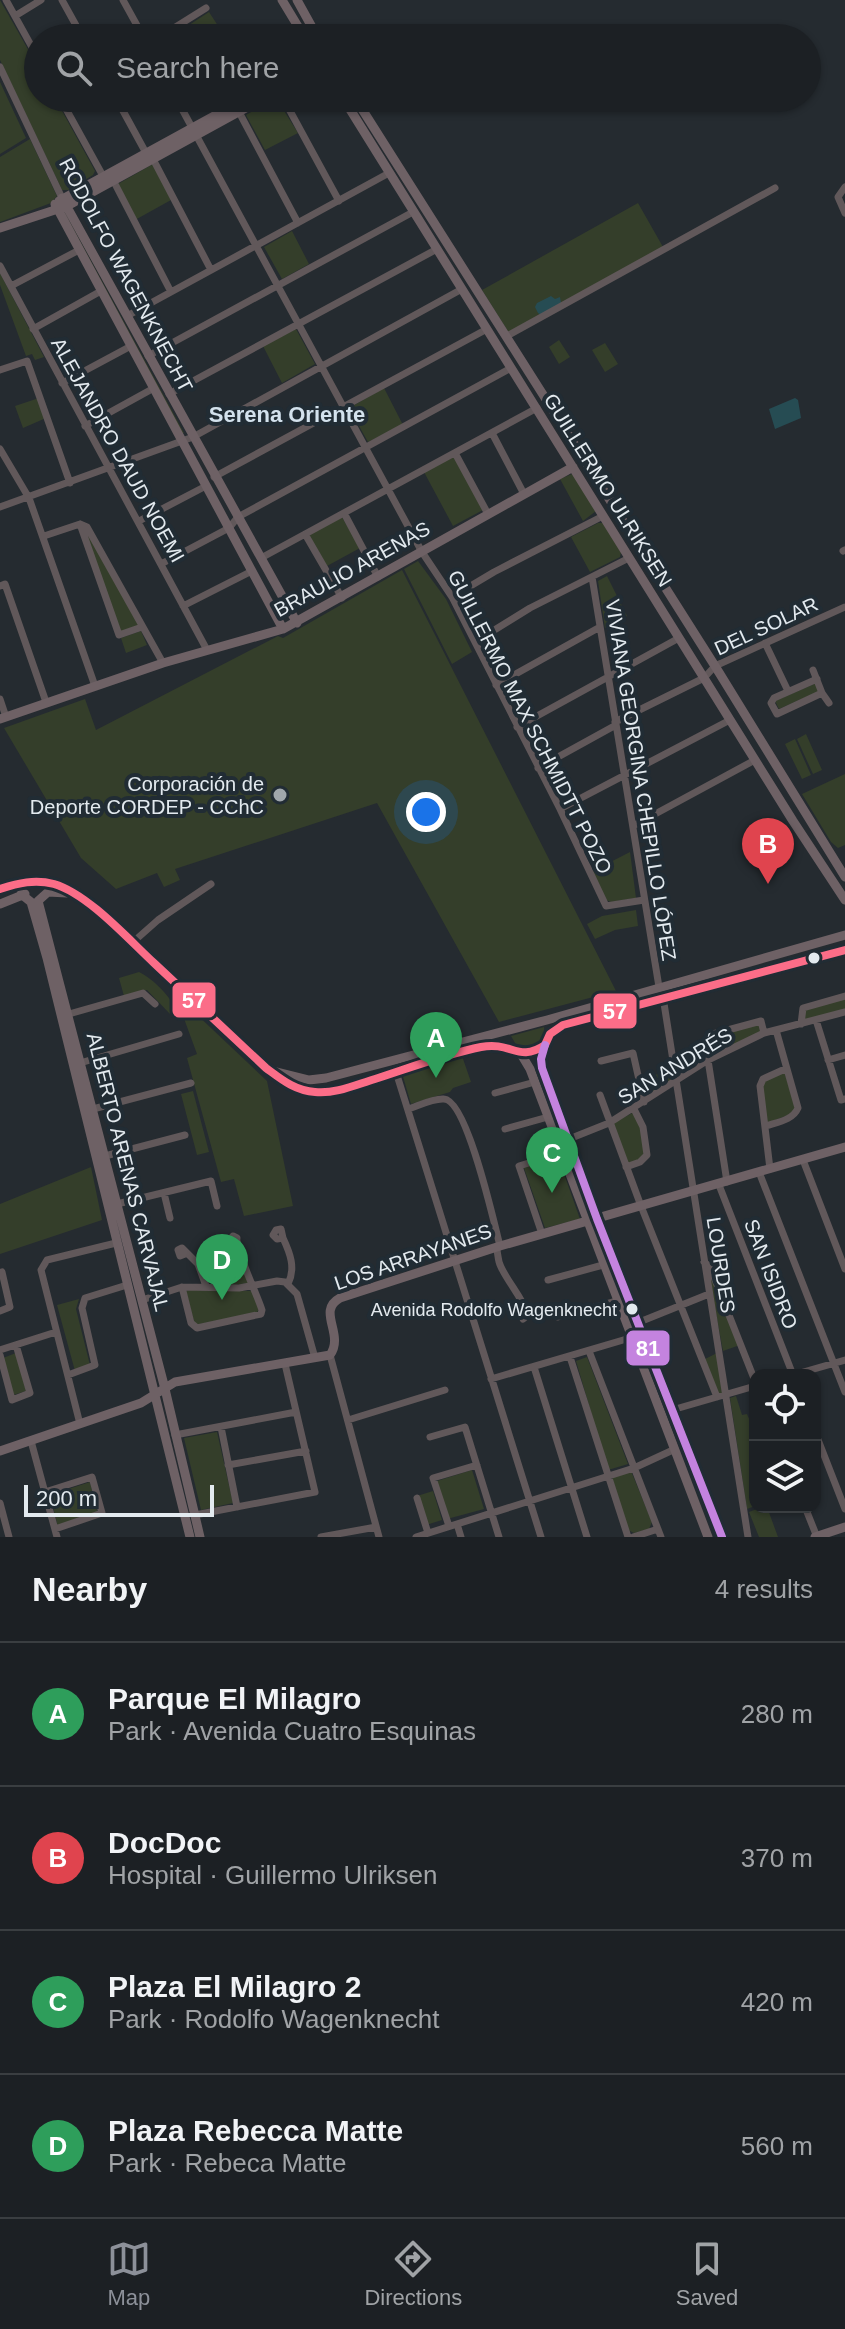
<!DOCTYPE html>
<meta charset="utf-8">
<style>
body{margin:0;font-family:Helvetica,sans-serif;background:#292d31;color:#f1f3f6}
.controls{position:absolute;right:24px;bottom:24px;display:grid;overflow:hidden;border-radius:16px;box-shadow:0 2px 6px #0004}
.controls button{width:72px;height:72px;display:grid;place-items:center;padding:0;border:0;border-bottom:2px solid #3a3e41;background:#1c2024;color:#f1f3f6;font:40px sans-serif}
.scale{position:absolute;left:24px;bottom:20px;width:190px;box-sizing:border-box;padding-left:8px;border:4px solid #e3eaef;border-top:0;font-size:22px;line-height:28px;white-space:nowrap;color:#e3eaef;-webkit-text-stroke:6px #212c34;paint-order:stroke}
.you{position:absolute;left:426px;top:812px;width:28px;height:28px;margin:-20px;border:6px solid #fff;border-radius:50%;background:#1a73e8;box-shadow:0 0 0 12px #1a73e833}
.badge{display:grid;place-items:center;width:52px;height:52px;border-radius:50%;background:#8c9099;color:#fff;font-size:26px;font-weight:700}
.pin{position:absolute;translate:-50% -66px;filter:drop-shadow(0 2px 4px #0008)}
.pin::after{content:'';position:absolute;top:42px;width:28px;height:24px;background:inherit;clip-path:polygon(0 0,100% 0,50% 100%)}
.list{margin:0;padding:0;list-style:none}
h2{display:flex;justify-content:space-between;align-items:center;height:104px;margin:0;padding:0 32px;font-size:34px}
h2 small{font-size:26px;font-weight:400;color:#a0a3a6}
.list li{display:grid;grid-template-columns:52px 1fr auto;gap:24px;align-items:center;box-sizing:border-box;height:144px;padding:0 32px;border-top:2px solid #3a3e41}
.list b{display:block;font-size:30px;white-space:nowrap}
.list p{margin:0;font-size:26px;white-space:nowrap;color:#a0a3a6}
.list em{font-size:26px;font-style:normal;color:#a0a3a6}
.icon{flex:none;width:44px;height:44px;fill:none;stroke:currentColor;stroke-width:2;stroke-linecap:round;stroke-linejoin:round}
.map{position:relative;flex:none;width:845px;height:1537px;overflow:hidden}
.search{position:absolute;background:#1c2024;box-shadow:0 2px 6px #0004;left:24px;right:24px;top:24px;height:88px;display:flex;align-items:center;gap:20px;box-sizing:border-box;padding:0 28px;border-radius:44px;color:#a0a3a6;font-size:30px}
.sheet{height:680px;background:#1c2024}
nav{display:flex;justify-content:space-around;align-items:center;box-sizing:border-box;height:112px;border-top:2px solid #3a3e41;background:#1c2024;font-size:22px;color:#a0a3a6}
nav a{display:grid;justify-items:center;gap:4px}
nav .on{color:#8c9099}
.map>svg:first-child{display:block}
</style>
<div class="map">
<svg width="845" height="1537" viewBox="0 0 845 1537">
<rect width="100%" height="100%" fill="#252b30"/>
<path fill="#343e2a" d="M0,0L38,67V98H55L95,171L93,175L68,190H62L0,60Z
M209,12L226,38H185L180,31Z
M0,82L26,138L0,154Z
M276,98L298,133L265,150L246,115Z
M30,139L57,196L51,203L0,222V157Z
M153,164L171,200L135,220L118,184Z
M638,203L663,247L509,333L482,290Z
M63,213H65L184,433H182Z
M292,231L309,264L282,279L264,247Z
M0,273L44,357L35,360L32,354L26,356L0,285Z
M296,329L315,364L282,383L263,346Z
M559,340L570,357L559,364L549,347Z
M605,343L618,364L605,372L592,350Z
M384,388L403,425L368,442L349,408Z
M39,398L46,418L23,428L15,406Z
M454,456L483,510L453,526L424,472Z
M572,474L575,476L596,511L583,521L560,479Z
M342,517L360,548L327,566L309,535Z
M598,523H603L621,552L620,557L590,572L571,537Z
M82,527L85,528L140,626L120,633Z
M418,561L446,599L472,652L452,664L404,569Z
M402,570L616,991L499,1022L377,803L175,869L180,880L164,887L157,873L116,889L81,858L4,728L85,699L96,730L278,636L283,638Z
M607,576L627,616L605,628L598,581Z
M141,631L147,645L126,653L121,638Z
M819,682L822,690L779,709L775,701Z
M806,734L822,770L813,774L797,739Z
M795,739L811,775L802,779L785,744Z
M845,774V845L838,848L831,842L802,794Z
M630,852L636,898L611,902L606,900L591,872Z
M636,910L638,926L615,930L595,939L587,924L602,916Z
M139,972C154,979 173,999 178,1014L171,1015L147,990L124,996L119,978Z
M175,994L267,1081L293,1206L244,1216L234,1179L221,1182L187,1058L197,1054Z
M845,998V1010L803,1022L804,1009Z
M759,1024L761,1032L718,1052L715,1035Z
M544,1027L545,1037L535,1047L518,1048L511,1036Z
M462,1056L471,1082L453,1088L450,1092L411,1104L402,1073Z
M674,1070L676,1079L645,1099L639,1079Z
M784,1071L796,1108L794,1113L767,1123L762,1087L765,1080Z
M193,1091L209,1152L197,1155L181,1094Z
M634,1112L641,1128L644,1154L639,1160L627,1164L612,1124Z
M558,1157L580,1219L545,1228L524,1168L525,1166Z
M91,1167L102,1220L0,1254V1204Z
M243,1264L249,1283L232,1285L208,1282L206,1275Z
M708,1271L740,1345L723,1351Z
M191,1290L254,1291L259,1310L256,1313L195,1325L186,1291Z
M79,1299L76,1309L90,1365L75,1371L57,1305Z
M16,1353L26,1391L13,1395L3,1358Z
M717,1353L724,1394L719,1395L705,1359Z
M587,1357L628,1464L608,1470L576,1361Z
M736,1396L742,1415L747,1414L755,1433V1506L747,1509L730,1398Z
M217,1432L233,1503L201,1510L184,1438Z
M472,1470L484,1509L447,1519L437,1481Z
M631,1471L652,1522L649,1529L634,1533L628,1530L612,1477Z
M90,1482L98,1514L58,1527L50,1495Z
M433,1491L442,1520L426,1525L417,1496Z
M762,1507H767L778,1537H759L749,1512Z"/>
<path fill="#264c53" d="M551,296L555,299L560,297L561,303L541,315L538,313L535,307L537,303Z
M795,398L798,400L801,418L775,429L769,409Z"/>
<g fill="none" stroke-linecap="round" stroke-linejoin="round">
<path stroke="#61585a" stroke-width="7" d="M6,0L38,58
M62,0L83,38
M123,0L144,38
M15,16L41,0
M158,38L206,8
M0,67L62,198
M60,98L103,176
M116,98L146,153
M176,98L422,552L452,597L560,809L606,906L644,900
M283,98L339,201
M239,112L298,223
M153,159L211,270
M113,180L171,292
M845,187L838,197L845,213
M0,266L207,650
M11,286L79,250
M127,316L389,173
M33,329L101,291
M507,336L775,188
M148,356L413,212
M0,370L27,361L70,483
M62,383L131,346
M169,394L437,249
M85,426L154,388
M492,433L524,494
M0,449L29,498L95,686
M455,453L488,514
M214,477L487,329
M0,507L193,437L462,289
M344,513L378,577
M139,521L206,486
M80,524L119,635L142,627
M305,534L342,598
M44,536L80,524L87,527L163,663
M843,551L845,550
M261,558L537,408
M161,564L229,528L238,517L511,368
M592,577L659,987
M0,586L5,584L46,702
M452,597L494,572L603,516
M183,606L252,571
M475,642L530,608L629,558
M765,643L788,691
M813,670L822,693L829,703
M817,679L774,698L771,703L777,714L822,693
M496,685L600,627
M0,699L6,717
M615,722L704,678L715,666L845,607
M517,727L679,638
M538,768L616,725
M560,809L730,720
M633,826L755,760
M132,943L158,920L211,884
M663,997L748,1537
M69,1014L143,993L155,1004
M816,1020L841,1100L845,1099
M801,1024L803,1008L845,996
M713,1034L761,1021L764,1033
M708,1060L727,1182
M828,1060L845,1055
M601,1061L633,1053L644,1102
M80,1063L179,1034
M396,1072L541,1537
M495,1093L535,1082
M600,1095L641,1206L717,1397
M93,1109L191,1083
M408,1109C418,1106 433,1098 444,1099C467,1100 494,1223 500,1246
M766,1126C778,1122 793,1120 798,1108L776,1030
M505,1129L548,1117
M569,1139L609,1123L708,1060L764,1033L845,1012
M105,1156L185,1135
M803,1160L845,1269
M626,1167L640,1162L647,1155L643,1127L634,1109
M770,1169L760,1086L763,1079L785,1069
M759,1172L845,1392
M719,1185L793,1375
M164,1193L170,1218
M117,1204L211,1181L217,1206
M542,1234L519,1166L561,1153
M283,1238L281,1229L276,1230L273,1235L277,1239L283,1238C290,1253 296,1268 288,1284
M496,1247C499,1255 497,1260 501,1267C509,1284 522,1297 528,1315L523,1319L526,1309
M185,1254L180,1256L178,1250L182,1248L198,1264L206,1286
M704,1262L710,1267L755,1381
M0,1273L2,1272L10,1307L0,1311
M548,1280L603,1265
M182,1287L191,1323L197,1328L261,1314L262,1310C257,1294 235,1249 237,1238L233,1236L228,1242L232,1246L236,1245
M142,1300L182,1287L239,1288L277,1281L285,1282L297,1294L315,1358
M558,1317L616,1301
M637,1323L709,1294
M0,1350L56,1332
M589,1351L661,1537
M0,1355L12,1400L30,1393L16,1345
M330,1355L379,1537
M570,1357L628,1537
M534,1367L587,1537
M68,1375L95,1365L82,1308L85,1298L127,1285
M793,1375L845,1360
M491,1379L630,1338
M672,1410L755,1386
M348,1420L445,1390
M80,1424L41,1270L47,1260L116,1243
M221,1427L237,1507
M815,1432L845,1509
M175,1435L296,1412
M430,1437L465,1427L499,1537
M31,1441L57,1537
M228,1465L306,1451
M45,1492L92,1477L102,1513L55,1529
M417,1498L428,1533
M0,1503L9,1537
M805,1507L817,1537
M195,1515L315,1492L285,1364
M457,1524L461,1537
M449,1526L433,1478L477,1465
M321,1537L376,1527
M416,1537L634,1468L673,1450
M633,1537L658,1529"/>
<path stroke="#6e6165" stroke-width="9" d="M282,0L305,38
M297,0L318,38
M343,98L793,821L845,900
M355,98L715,666L845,877
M62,198L297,623
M59,201L247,98
M55,204L283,629
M0,228L67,206L264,98
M0,719L163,663L283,629L573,467
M0,889C18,883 35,879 54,884C88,894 128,939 154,963C191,998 229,1033 266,1068C281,1079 295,1091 315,1092C336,1094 355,1085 375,1079C409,1068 446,1054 481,1047C512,1041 518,1063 545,1045L550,1034L563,1025L845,950
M21,894L31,902L47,958L190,1537
M38,901L165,1389L200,1537
M38,901L48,892L67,893
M0,904L25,894
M545,1046L541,1059L542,1068L597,1219L722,1537
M521,1054L530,1069L708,1537
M273,1071L309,1080L326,1078L547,1020L845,935
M0,1451L141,1403L175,1382L330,1355C345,1334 316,1311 340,1298L500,1246L845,1147
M815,1537L845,1527"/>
<g stroke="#212c34" stroke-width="14">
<path id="bus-1" d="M0,889C18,883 35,879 54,884C88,894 128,939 154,963C191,998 229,1033 266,1068C281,1079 295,1091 315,1092C336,1094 355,1085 375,1079C409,1068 446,1054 481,1047C512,1041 518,1063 545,1045L550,1034L563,1025L845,950"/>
</g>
<g stroke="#212c34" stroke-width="14">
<path id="bus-2" d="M545,1045L541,1059L542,1068L597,1219L722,1537"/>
</g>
<use href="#bus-1" stroke="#fb6d88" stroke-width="8"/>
<use href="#bus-2" stroke="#c483df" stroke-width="8"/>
</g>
<circle fill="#a0a7ac" stroke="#212c34" stroke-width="3" cx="280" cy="795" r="8"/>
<g fill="#e3eaef" stroke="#212c34" stroke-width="3">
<circle cx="814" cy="958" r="7"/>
<circle cx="632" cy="1309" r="7"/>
</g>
<g text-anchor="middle" stroke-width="8" stroke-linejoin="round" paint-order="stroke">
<g font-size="18" fill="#e3eaef" stroke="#212c34" text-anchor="end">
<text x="617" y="1316">Avenida Rodolfo Wagenknecht</text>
</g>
<g font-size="20" fill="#e3eaef" stroke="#212c34">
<text transform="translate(126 275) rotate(62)" y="7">RODOLFO WAGENKNECHT</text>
<text transform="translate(118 450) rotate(61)" y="7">ALEJANDRO DAUD NOEMI</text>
<text transform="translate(608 490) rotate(58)" y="7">GUILLERMO ULRIKSEN</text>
<text transform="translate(352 569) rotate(-29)" y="7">BRAULIO ARENAS</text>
<text transform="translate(766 626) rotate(-25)" y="7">DEL SOLAR</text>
<text transform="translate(530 722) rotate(63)" y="7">GUILLERMO MAX SCHMIDTT POZO</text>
<text transform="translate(641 780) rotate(81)" y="7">VIVIANA GEORGINA CHEPILLO LÓPEZ</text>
<text transform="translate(675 1066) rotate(-31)" y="7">SAN ANDRÉS</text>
<text transform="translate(128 1172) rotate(76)" y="7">ALBERTO ARENAS CARVAJAL</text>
<text transform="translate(413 1257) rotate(-19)" y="7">LOS ARRAYANES</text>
<text transform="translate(721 1265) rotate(81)" y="7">LOURDES</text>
<text transform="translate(771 1274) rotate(69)" y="7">SAN ISIDRO</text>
</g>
<g font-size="20" fill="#e3eaef" stroke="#212c34" text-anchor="end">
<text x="264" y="791">Corporación de<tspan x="264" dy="23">Deporte CORDEP - CChC</tspan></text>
</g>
<g font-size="22" font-weight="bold" fill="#d4e2ed" stroke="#212c34">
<text x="287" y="422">Serena Oriente</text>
</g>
</g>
<g stroke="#212c34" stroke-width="3">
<rect x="171" y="981" width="46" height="38" rx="8" fill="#fb6d88"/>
<rect x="592" y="992" width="46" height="38" rx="8" fill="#fb6d88"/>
<rect x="625" y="1329" width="46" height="38" rx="8" fill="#c483df"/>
</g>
<g font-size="22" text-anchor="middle" font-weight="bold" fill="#fff">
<text x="194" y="1008">57</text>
<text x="615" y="1019">57</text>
<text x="648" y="1356">81</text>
</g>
</svg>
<div class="controls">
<button><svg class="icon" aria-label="locate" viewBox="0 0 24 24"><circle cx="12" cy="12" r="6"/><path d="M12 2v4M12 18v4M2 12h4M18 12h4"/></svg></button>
<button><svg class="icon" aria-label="layers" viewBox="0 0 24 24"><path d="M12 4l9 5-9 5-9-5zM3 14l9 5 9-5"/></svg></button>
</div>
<div class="scale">200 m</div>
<div class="you"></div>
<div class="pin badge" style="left:436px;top:1078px;background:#2e9e5b">A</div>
<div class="pin badge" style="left:768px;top:884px;background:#e0444e">B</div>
<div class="pin badge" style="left:552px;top:1193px;background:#2e9e5b">C</div>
<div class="pin badge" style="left:222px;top:1300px;background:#2e9e5b">D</div>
<div class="search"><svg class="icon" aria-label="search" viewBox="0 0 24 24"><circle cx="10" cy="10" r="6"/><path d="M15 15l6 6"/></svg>Search here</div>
</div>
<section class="sheet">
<h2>Nearby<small>4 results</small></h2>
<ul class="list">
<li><span class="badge" style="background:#2e9e5b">A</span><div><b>Parque El Milagro</b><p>Park · Avenida Cuatro Esquinas</p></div><em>280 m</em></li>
<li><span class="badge" style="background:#e0444e">B</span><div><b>DocDoc</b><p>Hospital · Guillermo Ulriksen</p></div><em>370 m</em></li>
<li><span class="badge" style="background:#2e9e5b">C</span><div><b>Plaza El Milagro 2</b><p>Park · Rodolfo Wagenknecht</p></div><em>420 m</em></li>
<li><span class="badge" style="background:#2e9e5b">D</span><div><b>Plaza Rebecca Matte</b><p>Park · Rebeca Matte</p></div><em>560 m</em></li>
</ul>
</section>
<nav>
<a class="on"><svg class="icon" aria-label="map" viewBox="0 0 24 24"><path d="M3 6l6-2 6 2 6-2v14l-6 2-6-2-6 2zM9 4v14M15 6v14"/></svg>Map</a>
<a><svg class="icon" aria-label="directions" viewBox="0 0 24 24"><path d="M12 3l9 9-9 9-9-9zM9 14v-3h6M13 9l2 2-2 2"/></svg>Directions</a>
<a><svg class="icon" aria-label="saved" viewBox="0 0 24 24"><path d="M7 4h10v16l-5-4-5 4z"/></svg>Saved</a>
</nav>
